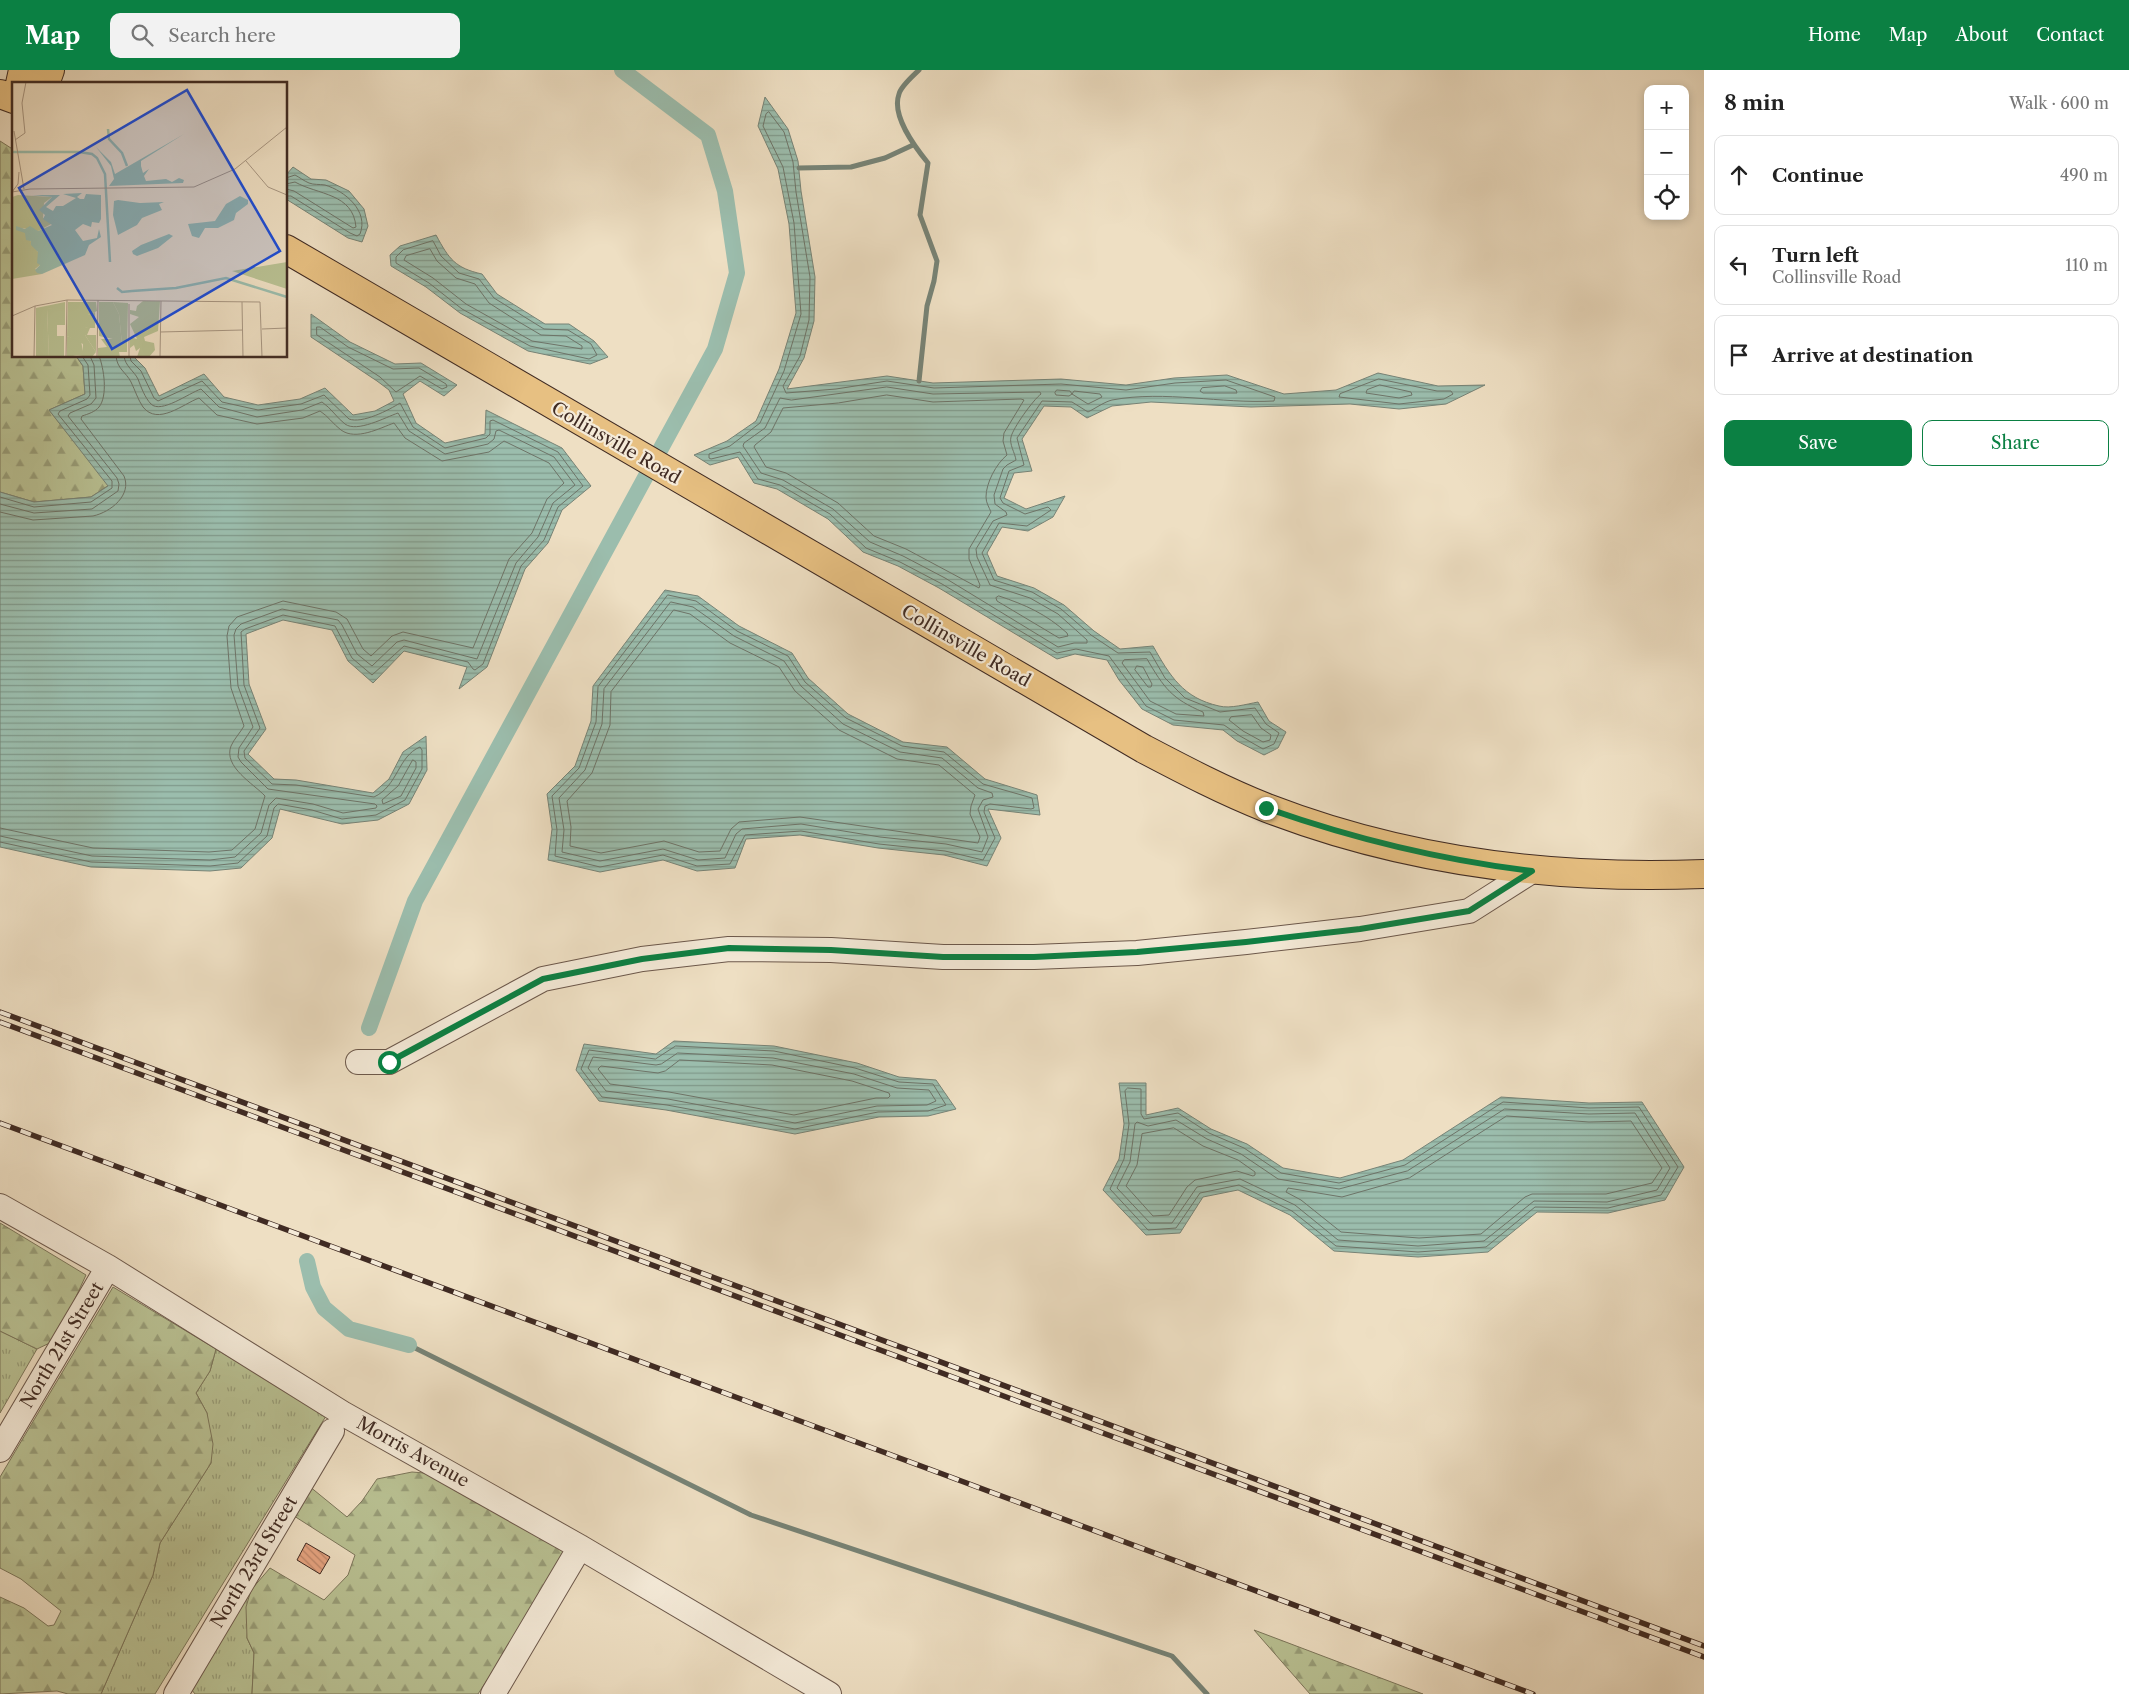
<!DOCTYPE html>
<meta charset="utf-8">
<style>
body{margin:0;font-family:"Libre Caslon Text",serif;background:#f2f2f2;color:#222}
.controls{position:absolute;right:15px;top:15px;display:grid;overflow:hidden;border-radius:10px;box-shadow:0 2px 8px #0003}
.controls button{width:45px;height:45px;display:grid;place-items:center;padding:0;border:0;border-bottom:1px solid #e0e0e0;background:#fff;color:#222;font:25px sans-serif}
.stop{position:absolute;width:15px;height:15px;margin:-11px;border:4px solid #0b8043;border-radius:50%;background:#fff}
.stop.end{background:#0b8043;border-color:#fff;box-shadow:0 1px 5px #0008}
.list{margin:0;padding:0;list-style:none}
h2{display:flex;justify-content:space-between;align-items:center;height:65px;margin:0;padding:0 20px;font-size:21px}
h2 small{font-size:16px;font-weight:400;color:#767676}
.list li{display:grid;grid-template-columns:32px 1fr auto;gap:15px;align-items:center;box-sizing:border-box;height:80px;margin:0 10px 10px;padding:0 10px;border:1px solid #e0e0e0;border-radius:10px}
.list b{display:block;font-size:19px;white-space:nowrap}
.list p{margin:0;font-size:16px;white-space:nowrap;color:#767676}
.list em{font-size:16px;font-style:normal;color:#767676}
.actions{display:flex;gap:10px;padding:15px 20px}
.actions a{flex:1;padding:11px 0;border:1px solid #0b8043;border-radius:10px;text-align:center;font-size:18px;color:#0b8043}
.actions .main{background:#0b8043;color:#fff}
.icon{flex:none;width:28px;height:28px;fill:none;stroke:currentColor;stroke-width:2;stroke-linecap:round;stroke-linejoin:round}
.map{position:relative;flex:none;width:1704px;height:1624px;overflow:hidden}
header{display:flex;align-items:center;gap:30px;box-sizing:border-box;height:70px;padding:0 25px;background:#0b8043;color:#fff}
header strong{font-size:24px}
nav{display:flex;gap:28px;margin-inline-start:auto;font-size:18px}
.search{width:350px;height:45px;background:#f2f2f2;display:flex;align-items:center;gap:12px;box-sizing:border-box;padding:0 18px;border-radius:10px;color:#767676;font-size:19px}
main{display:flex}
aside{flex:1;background:#fff}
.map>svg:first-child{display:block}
</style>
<header>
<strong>Map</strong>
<div class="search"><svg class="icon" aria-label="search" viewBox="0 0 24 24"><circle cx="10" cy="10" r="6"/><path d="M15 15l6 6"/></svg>Search here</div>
<nav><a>Home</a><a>Map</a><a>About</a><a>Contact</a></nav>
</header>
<main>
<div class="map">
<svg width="1704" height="1624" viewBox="0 0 1704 1624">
<defs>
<pattern id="grass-tufts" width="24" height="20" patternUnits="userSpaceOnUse" patternTransform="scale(1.25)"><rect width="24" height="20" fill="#b9c193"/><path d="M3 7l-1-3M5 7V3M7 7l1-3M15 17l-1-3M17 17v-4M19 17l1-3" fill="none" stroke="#989d78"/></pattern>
<pattern id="forest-firs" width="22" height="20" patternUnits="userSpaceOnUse" patternTransform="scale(1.25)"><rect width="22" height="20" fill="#b9c193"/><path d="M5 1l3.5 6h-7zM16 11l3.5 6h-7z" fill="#989d78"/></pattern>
<pattern id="water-rules" width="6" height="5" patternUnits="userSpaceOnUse" patternTransform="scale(1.25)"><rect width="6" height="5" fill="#9bbdad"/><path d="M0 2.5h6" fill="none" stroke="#809a8c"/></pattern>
<pattern id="building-back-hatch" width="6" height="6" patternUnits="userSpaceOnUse" patternTransform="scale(1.25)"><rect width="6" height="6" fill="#e6a481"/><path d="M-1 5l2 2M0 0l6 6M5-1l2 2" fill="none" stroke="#bc8669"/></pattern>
</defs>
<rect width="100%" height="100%" fill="#eedfc3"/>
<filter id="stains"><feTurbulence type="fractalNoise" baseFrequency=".004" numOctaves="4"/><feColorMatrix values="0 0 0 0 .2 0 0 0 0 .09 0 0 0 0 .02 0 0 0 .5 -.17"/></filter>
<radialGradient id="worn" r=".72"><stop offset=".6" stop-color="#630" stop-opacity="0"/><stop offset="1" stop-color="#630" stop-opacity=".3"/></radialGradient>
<path fill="url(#grass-tufts)" stroke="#7c765b" d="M0,1261L37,1279L0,1343Z
M216,1279L326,1346L155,1624H101L153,1505L160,1473L211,1393L207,1343L196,1323L210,1301Z
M251,1520L247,1568L254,1583L252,1624H195L188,1615Z"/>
<path fill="url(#forest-firs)" stroke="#7c765b" d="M0,71L14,80V286H76L83,296L85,324L49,340L109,415L91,427L34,432L0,422Z
M0,1153L86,1205L56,1270L37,1279L0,1261Z
M113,1217L216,1279L210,1301L196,1323L207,1343L213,1374L211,1393L160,1473L153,1505L101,1624H68L57,1621L0,1624V1527L24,1538L48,1556L54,1555L61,1541L21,1509L0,1498V1407Z
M412,1402L448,1405L576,1474L478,1624H252L254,1583L247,1568L246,1537L251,1520L270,1498L324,1530L348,1505L355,1485L291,1444L309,1416L347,1447L362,1431L377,1409Z
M1254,1560L1423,1624H1310Z"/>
<path fill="url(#water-rules)" stroke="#778376" d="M765,27L788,59L798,91L801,121L815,207L814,251L804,288L787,319L887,306L933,313L1061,309L1126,315L1174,308L1227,305L1284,324L1336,320L1378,303L1438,316L1485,315L1446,334L1399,339L1350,334L1251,337L1151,332L1112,336L1087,348L1071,337L1044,336L1022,369L1032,401L1014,403L1004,428L1026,439L1065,426L1053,447L1028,461L1002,457L987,483L997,506L1034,518L1064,535L1094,561L1120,579L1153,576C1170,606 1183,628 1219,636C1230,639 1247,634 1258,632L1269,651L1286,662L1278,678L1264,685L1237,671L1223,660L1173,655L1142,639L1119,610L1107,590L1075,584L1057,589L939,518L898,496L863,482L828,449L777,419L754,413L738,387L710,395L694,385L727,371L756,351L779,299L796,243L789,154L778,99L758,56Z
M293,97L311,109L326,110L349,121L364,139L368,156L362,172L348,168L286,129V105Z
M436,165C449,189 455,198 482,204L497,224L545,254H569L594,271L608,287L590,294L528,281L460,243L426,217L391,196L390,185L400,176Z
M311,244L350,272L395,294L421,293L457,315L444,326L420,311L403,324L416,353L445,373L485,364L486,340L562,378L591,416L562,440L548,473L525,499L487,597L459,619L467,597L404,581L373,613L348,591L332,560L283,550L246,564L249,614L266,659L248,684L274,709L296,710L373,723L389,709L403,682L426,666L427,700L409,734L378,750L342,754L280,739L272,768L241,798L210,801L91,797L0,777V422L34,432L91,427L108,416L49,340L85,324L83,296L76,286H133L145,298L159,326L204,304L224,327L258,335L300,329L325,318L353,345L375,341L394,331L389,320L377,311L311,267Z
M665,520L698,526L739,556L792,583L808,608L848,644L903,672L947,677L985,709L1037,725L1040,745L988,739L1001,768L987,796L944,785L878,778L800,765L746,769L735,798L697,801L663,790L600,802L548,790L552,759L547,724L575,696L591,651L593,616Z
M674,971L774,976L857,993L899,1007L936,1010L956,1039L928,1046L879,1047L795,1064L666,1040L599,1031L576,1000L584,974L656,984Z
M1119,1013H1146V1045L1178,1038L1211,1059L1247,1074L1283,1098L1340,1108L1403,1090L1501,1027L1589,1033L1642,1032L1684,1097L1665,1130L1608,1143L1537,1142L1488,1182L1418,1187L1334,1181L1290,1145L1238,1120L1203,1127L1180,1163L1146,1165L1103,1120L1119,1089L1124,1054Z"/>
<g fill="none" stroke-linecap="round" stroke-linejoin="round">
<path stroke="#6e7468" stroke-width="1" d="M769,42L784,62L793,92L796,122L810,207L809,250L800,286L783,316L786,323L836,319L887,311L934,318L1061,314L1126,320L1175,313L1226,310L1275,327L1274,331C1221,334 1165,320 1112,330C1104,332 1096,338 1088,342L1072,332L1042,331L1017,368L1024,395L1009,401L1000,428L1003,433L1025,444L1048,437L1051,440L1027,456L999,453L982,483L994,510L1032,522L1061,539L1091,565L1118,583L1150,582L1165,608L1185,628L1220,642L1255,638L1266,654L1279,663L1274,674L1263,679L1240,666L1224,655L1174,650L1146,636L1109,586L1076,579L1057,583L942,514L900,492L866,478L830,444L780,415L758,409L740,382L711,389L709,388V384L730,376L760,353L784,301L801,244L794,153L783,97L763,56L766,44Z
M286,108L295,105C299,107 304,111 309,113C314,115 319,114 325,115C345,121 369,141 360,164L357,166L350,163L291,126H286
M286,114L295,112C318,125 353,123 356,157L353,158L294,121L286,119
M433,171L441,186L459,203L479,209L494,228L544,259L568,260L591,274L597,285L589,289L530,276L462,239L429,213L396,193V187L403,180Z
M430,179L437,191L456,208L475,214L489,233L514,249L541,265L566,266L582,276V279L532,271L466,234L433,208L404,190L406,186Z
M317,257H320L348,277L393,299L419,298L446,314L447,317L442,319L420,306L396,322L380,307L317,265Z
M1379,309L1437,321H1451L1453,324L1444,329L1399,334L1339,327L1340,324Z
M1380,315L1411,322L1412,325L1399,328L1366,323L1367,320Z
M1225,316L1236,320L1237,323H1203L1200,321L1202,318Z
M887,317L933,324L1040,322L1041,324C1033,330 1013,358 1011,367C1009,374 1015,383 1016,390L1007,395L1003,399L994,425L995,434L1006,442L1007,445L993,451L976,479L977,487L990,515L1030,528L1058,544L1087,570V573H1074L1058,577L945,508L903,486L870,472L833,439L783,410L761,403L743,376L744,373L765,358L780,328L791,330Z
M1057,320L1070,321L1072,324L1074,321L1100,324L1102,327L1088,334L1072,324L1069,326L1056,325L1055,323Z
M887,325L933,332L1021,329L1024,330L1004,363L1003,371L1007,385C996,394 986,413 986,427C986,433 989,437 991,442L969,479V489L980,515L979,518L906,479L874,466L838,433L786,403L766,397L754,377L755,375L771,362L783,338L838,333Z
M0,427L34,437L91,432L112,418V411L58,344L60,341L87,329L90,325L88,295L82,286
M0,434L34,443L92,439L118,421L119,414L117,408L68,346L70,343L91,334L96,328L94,295L90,286
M0,442L33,450L93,446C111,442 132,425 124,406L81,349L82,346C88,344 95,342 99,337C108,326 104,298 99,286
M668,525L696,531L737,561L788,586L805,612L846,648L902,676L944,682L983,714L1032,728L1034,738L1031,739L990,734L985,736L984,742L995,768L983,790L945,781L879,774L801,761L745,765L730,794L697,796L663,785L600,797L555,786L557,760L552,726L579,698L596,652L598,617Z
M999,526C1026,535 1046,544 1067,563L1068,566L1059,568L997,531L996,528Z
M671,532L693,537L734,566L784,591L801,616L843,654L900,682L942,688L978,718L992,723L993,727L983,730L978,739L988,767L982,782L946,774L880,767L801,754L742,759L736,764L725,788L698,790L663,779L600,791L562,782L564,760L559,728L585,700L602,654L604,619Z
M674,540L690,544L730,573L779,597L795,621L839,660L897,689L939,695L975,725L971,736L970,744L980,767L978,773L800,747L739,752L731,759L720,781L699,782L664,771L601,783L570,776L571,757L567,731L592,703L610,655L611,622Z
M1147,589C1164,618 1172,629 1203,642L1204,646L1176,644L1150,631L1122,593L1124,590Z
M1137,596L1143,597L1152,614L1151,617H1148L1135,600Z
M1252,645L1261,658L1271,665L1270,670L1263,672L1243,661L1229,650L1231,647Z
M413,690L416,692V698L401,726L383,734L382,730L398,716Z
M0,758L93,778L209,782L232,780L255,759L265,726C254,714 223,697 231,676C234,669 240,663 244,656L231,618L227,566L229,556L237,547L283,531L336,542L347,549L363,579L371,586L392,566L403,562L473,578L509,489L532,463L547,429L564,413L549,393L504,371L489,382L442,391L405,368L394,353C380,358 356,371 341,360C333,354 328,346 320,341L303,348L257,354L217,345L199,328C183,334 158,356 143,337C138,330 135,320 131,312C126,302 117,299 116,286
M0,766L92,786L210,790L235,787L261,763L269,735L276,728L313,734L343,743L376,738L377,736L375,734L268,719L241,692L238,687L239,678L253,657L238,616L234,565L236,559L241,554L282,539L338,550L342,555L357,584L372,596L397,572L404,570L477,589L516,493L538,467L553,433L575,415L554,387L499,360L496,361L494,369L488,374L445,384L409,361L398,343C386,347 357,363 345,354C337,348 331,338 322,332L302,340L257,347L219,337L201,319C189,323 161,344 151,334C145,328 141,317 138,309C134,301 125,296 124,286
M0,772L91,792L210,796L238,793L267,766L274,738L278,734L312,740L342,749L376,745L405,730L422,699V680L420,677C398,686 398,716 374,727L296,715L272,714L245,688L244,681L260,658L244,615L241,562L245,559L283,545L335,556L352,588L372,605L404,576L468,592L473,599L475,600L483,594L521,496L544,470L558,437L583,416L558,382L493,350L490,351V364L486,368L445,378L413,357L400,333C389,340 362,354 349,349L324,325L301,334L258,340L222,332L202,311L158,331L154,328L141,301L131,291L130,286
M676,976L774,981L855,998L899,1012L933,1014L946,1035L928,1041L878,1042L795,1059L667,1035L602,1027L581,999L589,980L655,989Z
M678,983L773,988L854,1004L897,1018L929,1020L936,1031L927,1035L877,1036L795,1053L668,1029L606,1021L588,998L593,987L656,995L661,994Z
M680,990L772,995L852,1011L889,1023L890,1026L888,1028H876L794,1045L669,1022L610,1014L598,999L601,996L658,1003L665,1001Z
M1128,1018L1141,1019V1044L1144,1049L1178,1043L1209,1063L1244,1078L1281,1103L1339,1113L1405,1095L1503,1032L1589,1038L1639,1037L1678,1097L1661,1125L1608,1138L1535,1137L1486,1177L1418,1182L1336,1176L1292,1141L1239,1115L1200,1123L1176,1158L1148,1160L1110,1119L1124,1089L1129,1054L1125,1021Z
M1505,1039L1589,1044L1635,1043L1670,1098L1657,1120L1607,1132L1534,1131L1484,1171L1418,1176L1338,1170L1295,1135L1240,1109L1197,1117L1172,1153H1150L1117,1118L1130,1092L1135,1054L1137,1052L1148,1056L1176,1050L1207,1069L1241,1084L1278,1109L1339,1119L1407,1101Z
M1507,1046L1589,1052L1631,1051L1662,1098L1652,1113L1606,1124H1532L1525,1127L1481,1164L1419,1168L1341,1162L1301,1130L1286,1122L1288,1118L1342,1127L1409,1108Z
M1174,1058L1203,1076L1238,1090L1255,1102V1105L1253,1106L1237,1101L1195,1110L1187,1117L1169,1145L1153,1146L1126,1116L1137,1095L1142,1064Z"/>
<path stroke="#778376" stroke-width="5" d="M799,98L851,97L885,88L913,75
M919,311L927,236L934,211L937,191L920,145L928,93C915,77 891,46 899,24C901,16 913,6 919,0
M409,1275L751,1445L1172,1586L1207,1624"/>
<path stroke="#9bbdad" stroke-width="16" d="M369,958L415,831L715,279L737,203L725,121L708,65L622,0
M307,1191L313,1217L324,1238L349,1259L409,1275"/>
</g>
<path fill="url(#building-back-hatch)" stroke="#402b23" d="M306,1473L330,1487L320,1504L297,1490Z"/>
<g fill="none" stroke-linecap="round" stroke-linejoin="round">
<g stroke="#6c584b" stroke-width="26">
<path id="minor" d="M358,992H389L543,909L642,889L729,879L831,880L943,887H1034L1137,883L1246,872L1360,859L1469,841L1532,801
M0,1136L108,1197L342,1343L580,1477L829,1624
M0,1380L108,1197
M176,1624L332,1361
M493,1624L580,1477"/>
</g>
<g stroke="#402b23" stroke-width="30">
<path id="major" d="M20,14L23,0
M45,14L50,0
M0,24L14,29
M286,179L1144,679C1184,700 1224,721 1267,738C1407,792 1554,810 1704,804"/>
</g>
<use href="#minor" stroke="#f4ead8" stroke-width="24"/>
<use href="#major" stroke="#e7c082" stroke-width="28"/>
<g stroke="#402b23" stroke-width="5.5">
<path id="rail" d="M0,942L1704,1576
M0,952L1704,1587
M0,1053L1533,1624"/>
</g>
<use href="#rail" stroke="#f4ead8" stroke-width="4" stroke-dasharray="11" stroke-linecap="butt"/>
</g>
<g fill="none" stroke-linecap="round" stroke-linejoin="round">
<path stroke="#0b8043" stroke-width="6" d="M389,992L543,909L642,889L729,878L831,880L943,887H1034L1137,882L1246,872L1360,859L1469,841L1532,801C1440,790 1354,769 1266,738"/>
</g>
<g text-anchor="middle" stroke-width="4.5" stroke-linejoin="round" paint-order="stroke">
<g font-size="18" fill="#402b23" stroke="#f4ead8">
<text transform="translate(616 373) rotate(30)" y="6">Collinsville Road</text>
<text transform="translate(966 576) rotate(30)" y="6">Collinsville Road</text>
<text transform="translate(62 1275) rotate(-59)" y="6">North 21st Street</text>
<text transform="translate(413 1382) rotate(29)" y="6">Morris Avenue</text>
<text transform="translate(254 1492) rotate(-59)" y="6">North 23rd Street</text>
</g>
</g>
<g transform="translate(12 12)">
<rect width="275" height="275" fill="#eedfc3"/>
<path d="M101,220L116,221L115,265H103L110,262L107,232ZM45,225L53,226V243H45V254H52V275H37L35,227ZM83,230V246H78L75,253H84V270L73,253V246L76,245V233ZM55,254L69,259L71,269L61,273L70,275H55Z" fill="#b9c193"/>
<path d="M6,113L40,115L32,121L31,136L41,141L26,149L10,146L26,170L28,183L23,187L30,192L0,197V115ZM275,180V207L220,189ZM131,219H148L146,249L132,255L133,259L142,261L143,268L137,275H125L128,266L124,269L122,263L118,266V255L125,257L118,242L127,235L118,232V228L124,229L125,224ZM53,220V226L35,227L37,275H24V226ZM56,220H84L85,229L76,233L79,245L73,246V253L84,270L80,275L61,273L62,269H71V262L55,254ZM87,220H101L107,232L110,262L103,265H115V270H107L108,275H86V266L95,265L89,257H101L87,254Z" fill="#b9c193"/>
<path d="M172,52L129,79V84L131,91L137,87L132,94L134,99L154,97L160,100L167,96L172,98L171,101L97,104L102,97L99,84L84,65L99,80L103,92ZM70,111L65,115L68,117H72L74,112L89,113V137L87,141L80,140L79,145L71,142L63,148L71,159L85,156L87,147L89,155L77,163L73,173L30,192L25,191L23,188L28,183L25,181L26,170L19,163V159L14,158L13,151L4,148V144L13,147L18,144L26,149L40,143L31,137L33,133L27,128L40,115L20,113H48L34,125L41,129L44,124H51L64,116L51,112ZM228,114L236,118V122L224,131L222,138L206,146H193L187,156L180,154L176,142L203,139L214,122ZM106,118L128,121L152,120L147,122L150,128L130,136L125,143L106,153L101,133L102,119ZM157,152L161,154L146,166L125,174L121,172L120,169L129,163Z" fill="#9bbdad"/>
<path fill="none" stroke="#9bbdad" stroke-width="2.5" d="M96,47L97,57L110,71L115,84M0,70H67L80,72L85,76L93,92L98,180M105,206L110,210L120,209M120,209L164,206L214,196L275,215"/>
<path fill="none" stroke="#a89783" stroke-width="1" d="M2,49L12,107M3,58L13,51L10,21L14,0M234,79L256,105L275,113M0,110L18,107L182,105L223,87L275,45M0,110L6,102L7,90M230,220L231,275M0,234L23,224L55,218L248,220L250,275M250,247L275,246M148,250L231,248M22,275L23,224M54,275L55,218M85,275L86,218M117,275V222M148,275L149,219"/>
<path fill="#1d4ed8" fill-opacity="0.15" stroke="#1d4ed8" stroke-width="2.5" d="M175,8L268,169L100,267L7,106Z"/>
<rect width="275" height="275" fill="none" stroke="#402b23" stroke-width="2.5"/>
</g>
<rect width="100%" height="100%" filter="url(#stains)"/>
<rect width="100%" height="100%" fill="url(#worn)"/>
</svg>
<div class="controls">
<button>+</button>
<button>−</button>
<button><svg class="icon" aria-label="locate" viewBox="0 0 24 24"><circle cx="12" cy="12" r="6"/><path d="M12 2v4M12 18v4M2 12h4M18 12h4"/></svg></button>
</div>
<div class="stop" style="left:389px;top:992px"></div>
<div class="stop end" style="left:1266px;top:738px"></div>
</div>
<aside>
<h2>8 min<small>Walk · 600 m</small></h2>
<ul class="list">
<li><svg class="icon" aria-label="ahead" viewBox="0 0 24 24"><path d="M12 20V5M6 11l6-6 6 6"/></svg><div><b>Continue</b></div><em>490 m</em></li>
<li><svg class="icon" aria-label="left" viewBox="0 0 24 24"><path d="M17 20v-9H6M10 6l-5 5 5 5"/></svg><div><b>Turn left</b><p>Collinsville Road</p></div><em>110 m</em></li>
<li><svg class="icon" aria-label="arrive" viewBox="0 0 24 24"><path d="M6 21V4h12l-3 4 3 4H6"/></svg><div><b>Arrive at destination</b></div></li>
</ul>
<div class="actions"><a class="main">Save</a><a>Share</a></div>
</aside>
</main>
